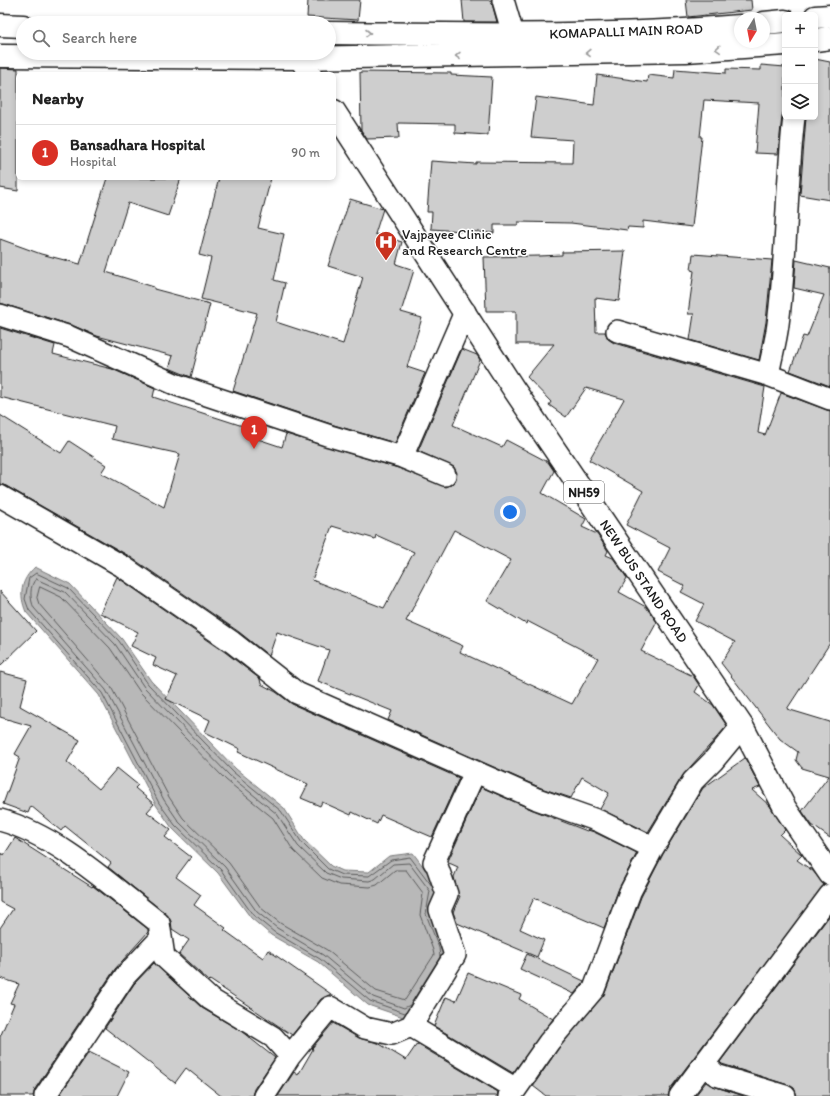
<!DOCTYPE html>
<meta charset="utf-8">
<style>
body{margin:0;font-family:Itim,sans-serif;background:#f2f2f2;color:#222}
.controls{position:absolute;right:12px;top:12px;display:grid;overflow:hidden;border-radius:6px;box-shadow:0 2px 6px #0003}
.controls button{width:36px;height:36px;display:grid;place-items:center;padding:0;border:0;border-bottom:1px solid #e0e0e0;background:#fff;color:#222;font:20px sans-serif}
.compass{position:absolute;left:734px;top:12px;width:36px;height:36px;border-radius:50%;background:#fff;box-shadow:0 2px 6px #0003;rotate:190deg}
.you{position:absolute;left:510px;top:512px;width:14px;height:14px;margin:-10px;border:3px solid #fff;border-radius:50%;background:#1a73e8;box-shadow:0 0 0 6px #1a73e833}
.badge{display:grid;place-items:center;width:26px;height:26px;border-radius:50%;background:#d93025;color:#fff;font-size:13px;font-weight:700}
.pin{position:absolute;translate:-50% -33px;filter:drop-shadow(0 1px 2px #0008)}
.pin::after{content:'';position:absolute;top:21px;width:14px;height:12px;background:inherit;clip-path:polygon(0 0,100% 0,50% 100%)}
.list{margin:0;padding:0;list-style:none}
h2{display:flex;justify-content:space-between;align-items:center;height:52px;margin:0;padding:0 16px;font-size:17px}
h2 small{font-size:13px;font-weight:400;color:#767676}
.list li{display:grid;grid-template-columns:26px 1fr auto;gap:12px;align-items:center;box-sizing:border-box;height:56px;padding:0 16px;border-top:1px solid #e0e0e0}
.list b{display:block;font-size:15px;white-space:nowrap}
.list p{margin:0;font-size:13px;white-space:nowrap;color:#767676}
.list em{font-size:13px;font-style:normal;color:#767676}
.icon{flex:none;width:22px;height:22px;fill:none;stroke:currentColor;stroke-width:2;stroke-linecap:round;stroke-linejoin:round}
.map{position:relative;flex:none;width:830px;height:1096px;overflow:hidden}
.search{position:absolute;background:#fff;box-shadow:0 2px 6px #0003;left:16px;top:16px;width:320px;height:44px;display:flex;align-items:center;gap:10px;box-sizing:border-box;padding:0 14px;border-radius:22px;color:#767676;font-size:15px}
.panel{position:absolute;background:#fff;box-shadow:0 2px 6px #0003;left:16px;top:72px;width:320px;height:108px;border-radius:6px}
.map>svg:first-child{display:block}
</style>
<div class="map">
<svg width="830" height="1096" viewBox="0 0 830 1096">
<rect width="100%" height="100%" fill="#fff"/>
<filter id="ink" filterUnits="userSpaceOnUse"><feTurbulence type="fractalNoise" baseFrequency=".025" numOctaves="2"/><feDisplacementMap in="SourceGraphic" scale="8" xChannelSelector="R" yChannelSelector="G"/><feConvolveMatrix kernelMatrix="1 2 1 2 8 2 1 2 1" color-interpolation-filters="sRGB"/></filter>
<g filter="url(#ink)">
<path fill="#b8b8b8" stroke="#7a7a7a" d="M35,567L70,584L122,639L151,681L236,769L284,808L304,840L331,866L342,871L369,872L389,856L413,853L440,889L448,947L406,1018L368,1005L318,962L271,935L251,918L218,873L172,828L156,805L99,695L26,612C19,595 20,581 35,567Z"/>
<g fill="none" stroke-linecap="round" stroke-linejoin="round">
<path stroke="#5a5a5a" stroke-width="1" d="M36,579L65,592L115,644L144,687L230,776L277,814L298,846L326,873L341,879L369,881L375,879L393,864L409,863L430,891L426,914L439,948L440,957L410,1005L404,1008L373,997L323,955L277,928L257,912L225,867L179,822L164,800L106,690L34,608C30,600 29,585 36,579Z
M40,587L61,597L110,648L140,692L226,780L273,818L293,850L322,878L339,885L370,887L377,885L395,870H406L423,893L420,915L433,950L434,955L405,1000L376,991L327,950L280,923L261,908L229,863L183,818L169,797L111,687L39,604L37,598Z
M405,1013L370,1001L320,959L274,932L253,915L221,870L175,825L159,803L102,693L29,610L25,599L29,578L36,573L68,588L119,641L148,684L233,772L281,811L302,843L328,869L342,875L369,876L391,860L410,857L432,886"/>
</g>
<path fill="#cecece" stroke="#1c1c1c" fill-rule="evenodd" d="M308,0H360L358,20L307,17Z
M462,0H491L497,22H464Z
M686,0H751L752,10L688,17Z
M815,59L830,62V200L800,195L806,117H815Z
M761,65L785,67V109L782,116L778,154L755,153L759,103L704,100L700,137H702L692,227L643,221V228L628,227L627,230L571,223L518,222V225H494V233L431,229L432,212H427L431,161L476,164V162L572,163L573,140L531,137L536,97L594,105L597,75L647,82L648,75L674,78L675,69L726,73V69L761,70Z
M0,68L18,69V191L0,188Z
M360,72L451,73V75L492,77L488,135L455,133V124L398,123L399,138L367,139L361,130Z
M107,178H181L168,216L128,203L106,272L154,287V289L210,304L191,377L169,368L173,356L97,336L74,326L0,303V239L41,254L80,264Z
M219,178H271L258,228L284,234L274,280L285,283L276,322L343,344L363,277L328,266L350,199L383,209L375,234L402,242L396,264L414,270L401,312L422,318L407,367L425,373L395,443L334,425L233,391L257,313L201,299L211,258L199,255Z
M625,251L619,301L595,298L596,332H605L608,339L614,343L765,387L758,433L765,435L781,393L830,411V643L787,709L830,722V838L812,825L802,811L829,776L802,768L796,760L798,752L780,739L721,663L735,642L695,621L704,604L681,592L685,586L658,572L670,548L626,525L643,491L589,460L624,399L586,388L566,417L549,405L551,402L527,377L554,344H516V311H486L484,257L539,256L562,255V252Z
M693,254L772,260L766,322L759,360L690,340L694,314H688L694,271L691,270Z
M796,260L830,268V386L790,371L803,336L807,337L824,295L794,288Z
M0,328L55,345L53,354L112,369L155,388L153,397L252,429L249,436L282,447L286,434L398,468L446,487L453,484L456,479L457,473L454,467L418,451L462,349L477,355L480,360L453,425L502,447L506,440L548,462L554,471L542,493L586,519L582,527L597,534L608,551L606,555L613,558L627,578L619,592L646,607L657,622L641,651L693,676L699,685L695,692L713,705L727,726L683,775L648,832L600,809L609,793L582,777L571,798L541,788L388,720L392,711L318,681L329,650L277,632L269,656L239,632L129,556L6,486L0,484V415L61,453L69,441L106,465L101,473L164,507L180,454L112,439L115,426L0,397ZM332,526L375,539L376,535L414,552L384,608L312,580ZM454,530L511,560L487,601L526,624L527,621L598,658L572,704L460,652L463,646L406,621Z
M117,577L225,652L260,679L261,684L276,692L292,704L459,778L432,837L381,815L377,824L352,812L351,815L322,802L320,806L301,798L308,784L238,752L240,749L205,732L210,720L166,699L177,676L153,665L156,658L131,646L138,632L100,613Z
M0,591L36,631L0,666Z
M0,672L27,679L20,706L80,740L67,762L99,789L117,768L138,785L135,788L154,804L147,812L171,830L165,837L191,857L176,877L201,895L194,905L226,928L224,930L263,958L268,950L331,994L321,999L292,1035L210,980L209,981L179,954L189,940L172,929L171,921L166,914L108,867L111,863L65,826L61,831L31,806L28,813L3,804L20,757L15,754L31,726L0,717Z
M745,758L760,787L752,790L770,806L785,830L780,835L802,855L797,860L813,871L824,885L670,1089L668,1096H546L533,1086L558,1049L605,993L641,897L663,854L703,788Z
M481,787L533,810L587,831L588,830L594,832L637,853L619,888L604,928L534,898L520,929L544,940L537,957L457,923L453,912L460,896L458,895L454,877L458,867L449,863L448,861Z
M15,838L92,887L93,886L148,929V932L115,969L35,1089L33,1096H0V1037L14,1004L10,1003L19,984L0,978V928L13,909L0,902V853L4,855Z
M830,915V1096H797L794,1088L788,1085L722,1064L720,1062Z
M527,954L584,981L583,983L574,994L520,969Z
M154,963L202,1008L241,1031L275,1058L254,1089L252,1096H221L186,1068L175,1083L105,1028L134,984Z
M468,973L521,995L519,999L553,1019L513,1073L434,1026L446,997L456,1001Z
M333,1023L359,1038L378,1043L406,1060L417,1044L498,1092L497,1096H278L294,1072L298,1075L313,1049L312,1048Z
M89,1052L129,1072L117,1096H59Z
M706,1082L713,1086L744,1096H695Z"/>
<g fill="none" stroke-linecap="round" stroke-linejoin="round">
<g stroke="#1c1c1c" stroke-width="24">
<path id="minor" d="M503,0L518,51
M0,315L70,337L177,385L330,436L402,457L445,475
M617,331L768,375L830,399
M768,375C771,358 776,341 778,324C787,255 786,186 794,117
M402,457L465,312
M0,496L122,566L232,642L297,693L537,799L599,821L653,848L693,781L713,761L742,726
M475,772L434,862L436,863L447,894L440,910L455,955L411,1026L516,1089L509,1096
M0,820C59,836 111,886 159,923L164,957L210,999L273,1037L290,1056
M705,1064L716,1075L785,1096
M516,1089L549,1042L594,989L630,892L653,848
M45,1096L125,976L161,938
M264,1096L290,1056L330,1007L365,1028L392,1034L411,1026
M680,1096L830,895"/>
</g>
<g stroke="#1c1c1c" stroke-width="25">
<path id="primary" d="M815,17L830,16
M764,23L785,21
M329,33C466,34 604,38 740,26
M815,40L830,38
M300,58L686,51L785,44"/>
</g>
<g stroke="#1c1c1c" stroke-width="25">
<path id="trunk" d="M0,25L23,26
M0,56L300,58
M300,58L310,74
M334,111L513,388L742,726L785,808L830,874"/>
</g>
<use href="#minor" stroke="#fff" stroke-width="21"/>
<use href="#primary" stroke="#fff" stroke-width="22"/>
<use href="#trunk" stroke="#fff" stroke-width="22"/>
</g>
<defs><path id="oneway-chevron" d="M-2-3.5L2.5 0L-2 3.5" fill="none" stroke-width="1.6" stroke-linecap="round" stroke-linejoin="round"/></defs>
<g stroke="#999">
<use href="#oneway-chevron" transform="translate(368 33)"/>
<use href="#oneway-chevron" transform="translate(718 49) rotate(176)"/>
<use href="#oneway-chevron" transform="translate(588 53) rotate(179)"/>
<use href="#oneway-chevron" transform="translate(458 56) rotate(179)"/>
</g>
</g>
<defs>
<g id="hospital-pin" transform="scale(1.15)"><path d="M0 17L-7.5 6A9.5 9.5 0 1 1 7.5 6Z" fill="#c8321e" stroke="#fff"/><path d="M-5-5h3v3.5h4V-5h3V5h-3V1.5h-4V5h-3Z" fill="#fff"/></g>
</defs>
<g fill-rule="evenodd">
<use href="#hospital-pin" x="386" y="242"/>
</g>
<g text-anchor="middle" stroke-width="3" stroke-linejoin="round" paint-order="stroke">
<rect fill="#fff" stroke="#606060" stroke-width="1" x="564" y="481" width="40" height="22" rx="3"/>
<g font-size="13" font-weight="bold" fill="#1c1c1c">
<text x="584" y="497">NH59</text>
</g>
<g font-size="14" fill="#1c1c1c" stroke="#fff">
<text transform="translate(626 31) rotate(-2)" y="5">KOMAPALLI MAIN ROAD</text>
<text transform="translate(644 581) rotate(56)" y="5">NEW BUS STAND ROAD</text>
</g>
<g font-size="14" fill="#1c1c1c" stroke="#fff" text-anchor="start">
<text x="402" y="239">Vajpayee Clinic<tspan x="402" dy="16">and Research Centre</tspan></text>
</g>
</g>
</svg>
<div class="controls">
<button>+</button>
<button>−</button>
<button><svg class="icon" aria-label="layers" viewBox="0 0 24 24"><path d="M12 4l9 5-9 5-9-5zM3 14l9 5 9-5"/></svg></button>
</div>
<svg class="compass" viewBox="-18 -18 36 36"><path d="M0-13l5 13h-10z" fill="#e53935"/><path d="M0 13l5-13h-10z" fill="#767676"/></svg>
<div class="you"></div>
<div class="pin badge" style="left:254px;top:449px">1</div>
<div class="search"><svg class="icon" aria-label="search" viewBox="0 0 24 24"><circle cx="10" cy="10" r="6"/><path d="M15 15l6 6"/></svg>Search here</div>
<section class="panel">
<h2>Nearby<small></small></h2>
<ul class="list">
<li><span class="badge">1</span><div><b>Bansadhara Hospital</b><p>Hospital</p></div><em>90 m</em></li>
</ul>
</section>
</div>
